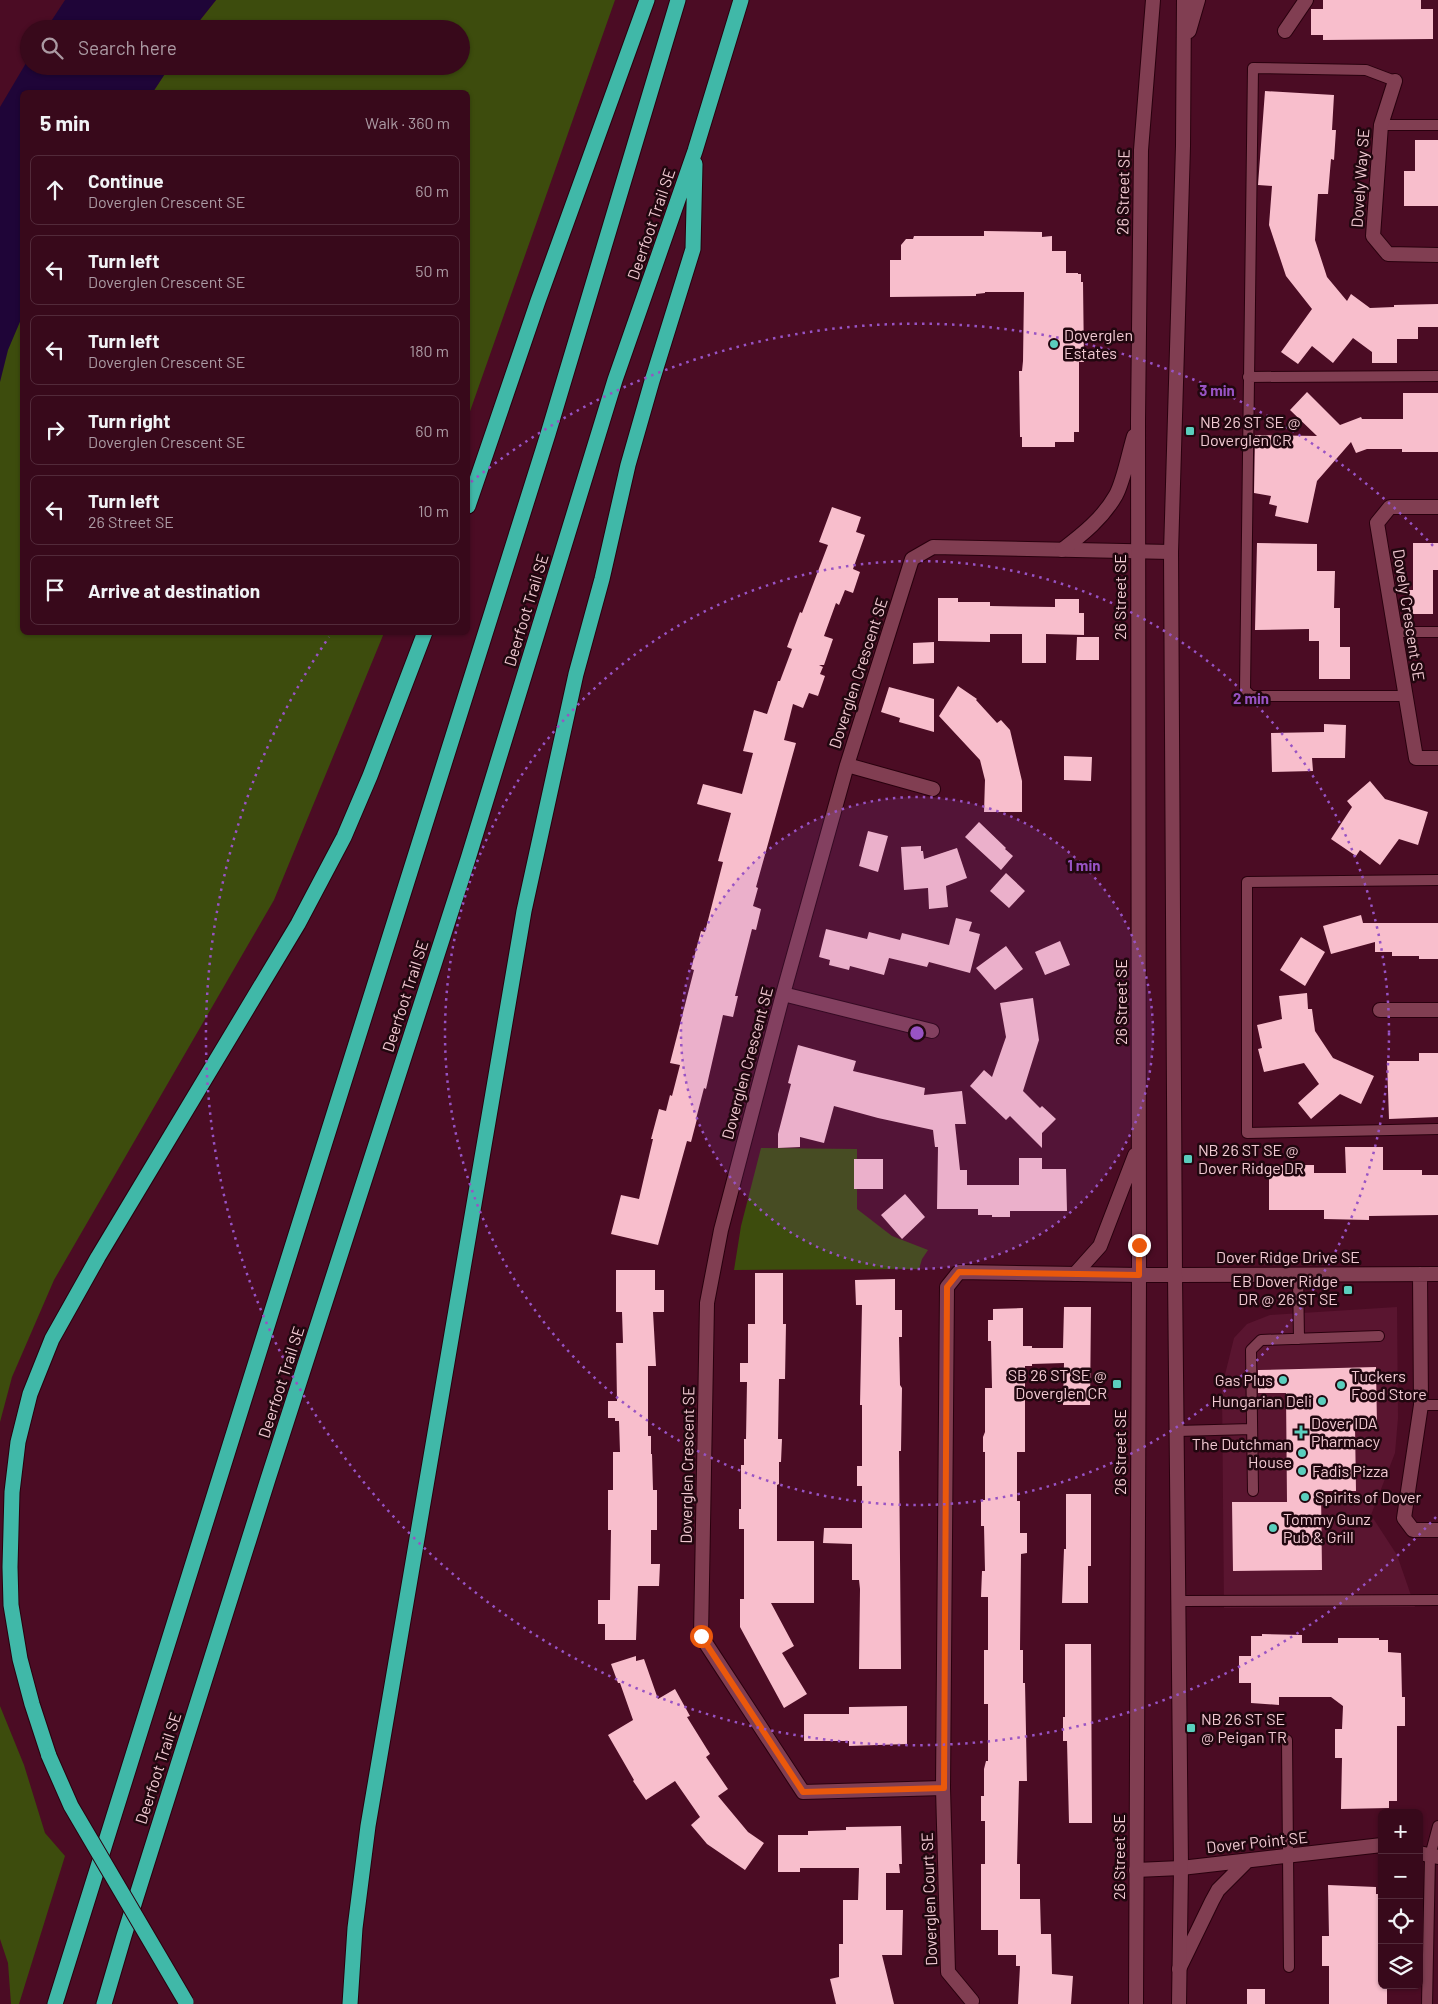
<!DOCTYPE html>
<meta charset="utf-8">
<style>
body{margin:0;font-family:Barlow,sans-serif;background:#431728;color:#f1f3f6}
.controls{position:absolute;right:15px;bottom:15px;display:grid;overflow:hidden;border-radius:8px;box-shadow:0 1px 4px #0004}
.controls button{width:45px;height:45px;display:grid;place-items:center;padding:0;border:0;border-bottom:1px solid #522a3a;background:#38091b;color:#f1f3f6;font:25px sans-serif}
.stop{position:absolute;width:15px;height:15px;margin:-11px;border:4px solid #ea580c;border-radius:50%;background:#fff}
.stop.end{background:#ea580c;border-color:#fff;box-shadow:0 1px 5px #0008}
.list{margin:0;padding:0;list-style:none}
h2{display:flex;justify-content:space-between;align-items:center;height:65px;margin:0;padding:0 20px;font-size:21px}
h2 small{font-size:16px;font-weight:400;color:#ab9aa3}
.list li{display:grid;grid-template-columns:32px 1fr auto;gap:15px;align-items:center;box-sizing:border-box;height:70px;margin:0 10px 10px;padding:0 10px;border:1px solid #522a3a;border-radius:8px}
.list b{display:block;font-size:19px;white-space:nowrap}
.list p{margin:0;font-size:16px;white-space:nowrap;color:#ab9aa3}
.list em{font-size:16px;font-style:normal;color:#ab9aa3}
.icon{flex:none;width:28px;height:28px;fill:none;stroke:currentColor;stroke-width:2;stroke-linecap:round;stroke-linejoin:round}
.map{position:relative;flex:none;width:1438px;height:2004px;overflow:hidden}
.search{position:absolute;background:#38091b;box-shadow:0 1px 4px #0004;left:20px;top:20px;width:450px;height:55px;display:flex;align-items:center;gap:12px;box-sizing:border-box;padding:0 18px;border-radius:28px;color:#ab9aa3;font-size:19px}
.panel{position:absolute;background:#38091b;box-shadow:0 1px 4px #0004;left:20px;top:90px;width:450px;height:545px;border-radius:8px}
.map>svg:first-child{display:block}
</style>
<div class="map">
<svg width="1438" height="2004" viewBox="0 0 1438 2004">
<rect width="100%" height="100%" fill="#4b0c24"/>
<path fill="#5a1530" d="M1397,1307L1398,1418L1395,1453L1371,1515L1397,1555L1415,1607L1224,1608L1222,1387L1234,1338L1247,1324L1270,1315Z"/>
<path fill="#3d4c0d" d="M216,0H615L468,417V92H153L170,66H461V29H193Z
M22,300V632L384,633L274,900L54,1280L12,1377L0,1422V334Z
M761,1148L857,1149V1209L892,1236L928,1250L922,1259L919,1269L734,1270L741,1226Z
M0,1706L24,1765L45,1833L65,1856L19,2004H11L8,1963L0,1939Z"/>
<path fill="#1f0538" d="M65,0H216L193,29H46Z
M29,58V66H170L153,92H22V317L8,350L0,382V107Z"/>
<path fill="#f8becc" d="M1323,0H1421V9H1433V39L1323,40V35H1311V9H1323Z
M1265,91L1334,95L1332,130H1336L1334,160L1331,159L1328,194H1318L1315,240L1327,277L1347,301L1351,294L1370,308L1394,307V305L1438,304V327H1418V339H1397V363H1372V352L1353,338L1333,363L1312,346L1298,364L1281,352L1312,309L1286,276L1269,225L1272,186L1258,185Z
M1415,140H1438V206H1404V171H1415Z
M984,231L1042,232V237L1052,236V251H1066V273H1078V274H1081V282H1083L1084,362H1079V432H1074V442H1055V447H1022V437H1020L1019,371H1022L1023,361L1024,292H985V293L976,294V296L890,297V260H901V245L906,239H913L914,236H984Z
M1307,392L1340,425L1361,417L1362,419H1403V393H1438V452H1402V449H1367L1356,453L1351,442L1317,481L1308,523L1275,516L1277,506L1269,504L1271,496L1254,493L1255,435L1317,436L1290,410Z
M832,507L861,517L856,532L865,535L853,569L860,572L853,593L845,590L839,605L836,603L824,636L833,639L824,665H819L823,667L820,674L825,676L818,696L809,693L803,708L793,704L784,740L796,743L756,887L758,888L753,906L761,909L756,930L752,929L735,996H738L733,1017L723,1015L706,1089L704,1088L696,1119H697L691,1142L687,1141L658,1245L611,1234L621,1195L639,1199L653,1139H651L659,1109L666,1111L670,1095L672,1096L680,1065L670,1063L694,970L691,969L701,931L705,932L723,862L718,861L731,813L697,804L703,784L742,794L753,753L743,751L754,710L767,714L778,681H780L792,649L787,647L794,628L800,612L802,613L828,545L819,542Z
M1257,543L1317,544V571H1335L1334,608H1340V647H1350V679H1319V641H1309V629L1255,630Z
M1413,543H1438V570H1433V614H1409V590H1413Z
M938,598H958V602H990V606L1055,607V599H1079V613H1084V635L1046,634V663H1022V634H990V642L938,641Z
M1077,637H1099V660H1076Z
M934,642V663L913,664V643Z
M958,686L977,699L976,700L997,723L1001,720L1010,730L1022,781V812H984L985,780L980,760L939,716Z
M889,687L934,699V732L899,722L900,718L881,712Z
M1324,724L1346,725L1345,758H1312L1313,771L1272,772L1271,733L1324,732Z
M1064,756L1092,757L1091,781L1064,780Z
M1370,781L1385,799L1428,812L1418,845L1399,839L1380,865L1360,850L1356,856L1331,839L1352,807L1347,801Z
M979,822L1006,848L1005,849L1013,856L1001,870L965,837Z
M868,831L888,836L878,872L859,866Z
M921,846V851H923L924,859L957,848L967,878L946,886L948,907L929,909L928,888L904,890L901,847Z
M1006,873L1025,891L1009,908L990,891Z
M1361,915L1363,923H1438V959H1419V956H1392V952H1375V942L1331,954L1323,926Z
M956,918L972,922L969,931L980,934L970,973L929,962L927,967L889,958L884,975L850,966L849,970L829,965L830,960L819,957L826,929L867,939L869,932L900,940L902,933L949,945Z
M1301,937L1325,952L1305,986L1280,970Z
M1060,941L1070,965L1045,975L1035,952Z
M1006,946L1023,969L995,990L976,968Z
M1307,993L1308,1009H1312L1315,1031L1333,1058L1374,1076L1361,1104L1340,1094L1311,1119L1298,1103L1319,1084L1304,1063L1264,1072L1258,1049L1262,1048L1257,1025L1282,1019L1279,996Z
M1033,998L1039,1040L1023,1091L1040,1108L1042,1106L1056,1119L1042,1133V1148L1010,1116L1006,1120L970,1086L984,1070L992,1077L1006,1037L1000,1003Z
M798,1045L856,1061L853,1071L925,1088L924,1095L962,1091L966,1124H955L960,1170H967V1185H1019V1158H1042V1169H1066L1067,1211H1010V1217H992V1215H978V1209H937L938,1147H935L933,1130L878,1118L834,1106L824,1143L800,1137V1147L778,1148V1134L791,1084L788,1083Z
M1419,1053H1438V1117L1389,1119L1387,1061H1419Z
M1345,1147H1383V1170H1422V1175H1438V1215L1369,1216V1220L1324,1219V1210H1269V1165H1314V1173H1346Z
M854,1159H883V1189H854Z
M905,1194L925,1217L902,1239L881,1215Z
M616,1270H655V1290H664V1312H653L656,1366H648V1436H651V1454H652L653,1490H657V1530H651V1564H660L659,1586H638L636,1640H605V1624H598V1600H610L611,1530H608V1490H613V1452H620L619,1421H615V1418H608V1401H617L616,1343H623L622,1312H616Z
M755,1273H783V1324H786L785,1379H779L778,1439H782L781,1462H779V1484L777,1485V1541H814V1603H771L794,1646L782,1653L807,1694L784,1708L740,1627V1599H744V1529H739V1509H741V1465H744V1439H746L747,1382H740V1363H748V1324H755Z
M895,1279V1310H902V1337H899L900,1385L902,1388L901,1451H899L901,1665V1669H859L860,1589L859,1580H852V1544L823,1543L824,1528H862V1486H857V1466H862V1405H860L862,1305H856L855,1280Z
M1064,1307H1091L1090,1405H1063L1064,1363L1032,1364V1366H1025V1452H1017V1501H1020V1533H1027V1553L1021,1554L1020,1650H1023V1683H1025L1027,1781H1019L1017,1864H1020V1899H1040L1041,1934H1051L1052,1974L1073,1976L1071,2004H1018L1020,1966H1016V1955H998V1930H981V1864H985V1821H981V1796H984V1769L986,1761H988V1704H984V1650H988V1597H981L982,1571H985L984,1526H981V1500H985V1452H983V1437L985,1432V1388H992L991,1341H988V1320H993V1309L1023,1308V1346H1032V1348H1063Z
M1376,1367L1377,1426H1355L1356,1491H1321L1322,1570L1233,1571L1232,1502H1287L1286,1393H1258V1370Z
M1066,1494H1091V1566H1088V1603H1062L1064,1549H1066Z
M1262,1634L1302,1635V1643H1338V1638H1379V1640H1388V1652L1401,1653L1402,1697H1405V1726H1397V1801H1389V1808L1341,1809L1342,1758H1335V1729H1342L1343,1706L1331,1697H1279V1705L1251,1703V1683H1239V1656H1251V1636H1262Z
M1065,1644H1091L1092,1823H1069L1067,1741H1063V1717H1065Z
M636,1656V1661L644,1659L658,1699L675,1689L690,1716L687,1717L710,1754L706,1757L728,1789L718,1796L748,1832L764,1843L745,1870L707,1844L691,1825L700,1817L675,1781L646,1800L633,1781L634,1780L608,1735L633,1720L620,1683H618L611,1664Z
M907,1706V1744L849,1746V1741H804V1714H849V1707Z
M901,1826L902,1864H899L900,1873H886V1910H903L902,1955H882L894,2004H836L830,1979L839,1977V1944H843V1900H858L859,1868H800V1872H778V1835H808V1831L846,1830V1827Z
M1328,1885L1376,1887V1894H1382V1985H1387V2004H1329V1966H1322V1936H1329Z
M1247,1989H1265V2004H1247Z"/>
<g fill="none" stroke-linecap="round" stroke-linejoin="round">
<g stroke="#29000e" stroke-width="12">
<path id="service" d="M1395,81L1366,70L1253,68L1245,690L1251,696H1405
M1381,125H1438
M1248,377L1438,376
M1394,632H1438
M1438,880L1247,882V1133L1438,1129
M1298,1275L1299,1339
M1421,1405H1438
M1177,1431L1252,1429
M1253,1491L1251,1350L1261,1340L1379,1336
M1179,1601L1438,1600
M1287,1740L1289,1967
M1427,2004L1430,1856L1438,1826"/>
</g>
<g stroke="#29000e" stroke-width="16">
<path id="minor" d="M1285,31L1306,0
M1395,81L1381,125L1373,236L1388,254L1438,255
M1438,507H1390L1377,523L1416,758H1438
M847,765L933,789
M783,994L932,1031
M1380,1010H1438
M1420,1274L1421,1405L1404,1518L1413,1530H1438
M1175,1275L1438,1274
M943,1788L803,1792L701,1636L707,1303L721,1230L783,994L847,765L912,559L933,547L1171,552
M1419,1853L1438,1857
M1136,1870L1181,1868L1382,1845
M1179,1969L1212,1901L1218,1890L1247,1861
M972,2001L948,1972L943,1788L947,1287L959,1272L1139,1275"/>
</g>
<g stroke="#29000e" stroke-width="16">
<path id="tertiary" d="M1189,31L1198,0
M1062,550C1083,534 1103,518 1116,495C1124,480 1129,452 1134,436
M1075,1274L1100,1246L1135,1155
M1139,1275H1175
M1136,2004L1139,1275L1138,421L1141,150L1153,0
M1179,2004L1181,1868L1175,1275L1171,552L1183,146L1184,0"/>
</g>
<g stroke="#29000e" stroke-width="17">
<path id="motorway" d="M468,506L538,301L647,0
M49,1756L32,1704L20,1659L11,1605L10,1567L12,1492L18,1442L30,1394L52,1339L98,1257L298,924L344,837L370,776L425,632
M55,2004C215,1479 387,959 548,434C592,290 635,145 678,0
M104,2004L124,1936L268,1479L468,859L615,380L695,151L741,0
M350,2004L355,1928L368,1826L524,911L576,674L602,579L628,465L652,381L693,249L695,164"/>
</g>
<use href="#service" stroke="#813e52" stroke-width="10"/>
<use href="#minor" stroke="#813e52" stroke-width="14"/>
<use href="#tertiary" stroke="#813e52" stroke-width="14"/>
<use href="#motorway" stroke="#40b8a8" stroke-width="15"/>
<g stroke="#29000e" stroke-width="17" stroke-linecap="butt">
<path id="motorway-bridge" d="M49,1756L71,1806L186,2002"/>
</g>
<use href="#motorway-bridge" stroke="#40b8a8" stroke-width="15"/>
</g>
<g fill="none" stroke-linecap="round" stroke-linejoin="round">
<path stroke="#ea580c" stroke-width="6" d="M701,1636L803,1792L944,1788L947,1287L959,1272L1139,1275V1245"/>
</g>
<circle cx="917" cy="1033" r="236" fill="#9853c4" fill-opacity=".12"/>
<g fill="none" stroke="#9853c4" stroke-width="2.5" stroke-dasharray="2.5 5">
<circle cx="917" cy="1033" r="236"/>
<circle cx="917" cy="1033" r="472"/>
<path d="M1436 1517A709 709 0 0 1 329 637M471 482A709 709 0 0 1 1436 549"/>
</g>
<g fill="#5acebd" stroke="#21070f" stroke-width="2">
<circle cx="1054" cy="344" r="5"/>
<rect x="1185" y="426" width="10" height="10" rx="2.5"/>
<rect x="1183" y="1154" width="10" height="10" rx="2.5"/>
<rect x="1343" y="1285" width="10" height="10" rx="2.5"/>
<circle cx="1283" cy="1380" r="5"/>
<rect x="1112" y="1379" width="10" height="10" rx="2.5"/>
<circle cx="1341" cy="1385" r="5"/>
<circle cx="1322" cy="1401" r="5"/>
<path d="M1298.5 1424.5h5v5h5v5h-5v5h-5v-5h-5v-5h5z"/>
<circle cx="1302" cy="1453" r="5"/>
<circle cx="1302" cy="1471" r="5"/>
<circle cx="1305" cy="1497" r="5"/>
<circle cx="1273" cy="1528" r="5"/>
<rect x="1186" y="1723" width="10" height="10" rx="2.5"/>
</g>
<g text-anchor="middle" stroke-width="5" stroke-linejoin="round" paint-order="stroke">
<g font-size="16" fill="#f1c9d2" stroke="#21070f">
<text transform="translate(1360 178) rotate(-86)" y="6">Dovely Way SE</text>
<text transform="translate(1123 192) rotate(-89)" y="6">26 Street SE</text>
<text transform="translate(651 224) rotate(-71)" y="6">Deerfoot Trail SE</text>
<text transform="translate(1120 597) rotate(-90)" y="6">26 Street SE</text>
<text transform="translate(526 610) rotate(-73)" y="6">Deerfoot Trail SE</text>
<text transform="translate(1409 615) rotate(81)" y="6">Dovely Crescent SE</text>
<text transform="translate(858 673) rotate(-72)" y="6">Doverglen Crescent SE</text>
<text transform="translate(405 996) rotate(-72)" y="6">Deerfoot Trail SE</text>
<text transform="translate(1121 1002) rotate(-90)" y="6">26 Street SE</text>
<text transform="translate(747 1063) rotate(-75)" y="6">Doverglen Crescent SE</text>
<text x="1288" y="1263">Dover Ridge Drive SE</text>
<text transform="translate(281 1382) rotate(-72)" y="6">Deerfoot Trail SE</text>
<text transform="translate(1120 1452) rotate(-90)" y="6">26 Street SE</text>
<text transform="translate(687 1465) rotate(-89)" y="6">Doverglen Crescent SE</text>
<text transform="translate(158 1768) rotate(-72)" y="6">Deerfoot Trail SE</text>
<text transform="translate(1257 1842) rotate(-6)" y="6">Dover Point SE</text>
<text transform="translate(1119 1857) rotate(-90)" y="6">26 Street SE</text>
<text transform="translate(929 1899) rotate(-92)" y="6">Doverglen Court SE</text>
</g>
<g font-size="16" fill="#f1c9d2" stroke="#21070f" text-anchor="start">
<text x="1064" y="341">Doverglen<tspan x="1064" dy="18">Estates</tspan></text>
<text x="1200" y="428">NB 26 ST SE @<tspan x="1200" dy="18">Doverglen CR</tspan></text>
<text x="1198" y="1156">NB 26 ST SE @<tspan x="1198" dy="18">Dover Ridge DR</tspan></text>
<text x="1338" y="1287" text-anchor="end">EB Dover Ridge<tspan x="1338" dy="18">DR @ 26 ST SE</tspan></text>
<text x="1107" y="1381" text-anchor="end">SB 26 ST SE @<tspan x="1107" dy="18">Doverglen CR</tspan></text>
<text x="1351" y="1382">Tuckers<tspan x="1351" dy="18">Food Store</tspan></text>
<text x="1273" y="1386" text-anchor="end">Gas Plus</text>
<text x="1312" y="1407" text-anchor="end">Hungarian Deli</text>
<text x="1311" y="1429">Dover IDA<tspan x="1311" dy="18">Pharmacy</tspan></text>
<text x="1292" y="1450" text-anchor="end">The Dutchman<tspan x="1292" dy="18">House</tspan></text>
<text x="1312" y="1477">Fadis Pizza</text>
<text x="1315" y="1503">Spirits of Dover</text>
<text x="1283" y="1525">Tommy Gunz<tspan x="1283" dy="18">Pub &amp; Grill</tspan></text>
<text x="1201" y="1725">NB 26 ST SE<tspan x="1201" dy="18">@ Peigan TR</tspan></text>
</g>
</g>
<circle cx="917" cy="1033" r="8" fill="#9853c4" stroke="#21070f" stroke-width="2.5"/>
<g font-size="15" text-anchor="middle" font-weight="bold" fill="#9853c4" stroke="#21070f" stroke-width="5" stroke-linejoin="round" paint-order="stroke">
<text x="1217" y="396">3 min</text>
<text x="1251" y="704">2 min</text>
<text x="1084" y="871">1 min</text>
</g>
</svg>
<div class="controls">
<button>+</button>
<button>−</button>
<button><svg class="icon" aria-label="locate" viewBox="0 0 24 24"><circle cx="12" cy="12" r="6"/><path d="M12 2v4M12 18v4M2 12h4M18 12h4"/></svg></button>
<button><svg class="icon" aria-label="layers" viewBox="0 0 24 24"><path d="M12 4l9 5-9 5-9-5zM3 14l9 5 9-5"/></svg></button>
</div>
<div class="stop" style="left:701px;top:1636px"></div>
<div class="stop end" style="left:1139px;top:1245px"></div>
<div class="search"><svg class="icon" aria-label="search" viewBox="0 0 24 24"><circle cx="10" cy="10" r="6"/><path d="M15 15l6 6"/></svg>Search here</div>
<section class="panel">
<h2>5 min<small>Walk · 360 m</small></h2>
<ul class="list">
<li><svg class="icon" aria-label="ahead" viewBox="0 0 24 24"><path d="M12 20V5M6 11l6-6 6 6"/></svg><div><b>Continue</b><p>Doverglen Crescent SE</p></div><em>60 m</em></li>
<li><svg class="icon" aria-label="left" viewBox="0 0 24 24"><path d="M17 20v-9H6M10 6l-5 5 5 5"/></svg><div><b>Turn left</b><p>Doverglen Crescent SE</p></div><em>50 m</em></li>
<li><svg class="icon" aria-label="left" viewBox="0 0 24 24"><path d="M17 20v-9H6M10 6l-5 5 5 5"/></svg><div><b>Turn left</b><p>Doverglen Crescent SE</p></div><em>180 m</em></li>
<li><svg class="icon" aria-label="right" viewBox="0 0 24 24"><path d="M7 20v-9h11M14 6l5 5-5 5"/></svg><div><b>Turn right</b><p>Doverglen Crescent SE</p></div><em>60 m</em></li>
<li><svg class="icon" aria-label="left" viewBox="0 0 24 24"><path d="M17 20v-9H6M10 6l-5 5 5 5"/></svg><div><b>Turn left</b><p>26 Street SE</p></div><em>10 m</em></li>
<li><svg class="icon" aria-label="arrive" viewBox="0 0 24 24"><path d="M6 21V4h12l-3 4 3 4H6"/></svg><div><b>Arrive at destination</b></div></li>
</ul>
</section>
</div>
